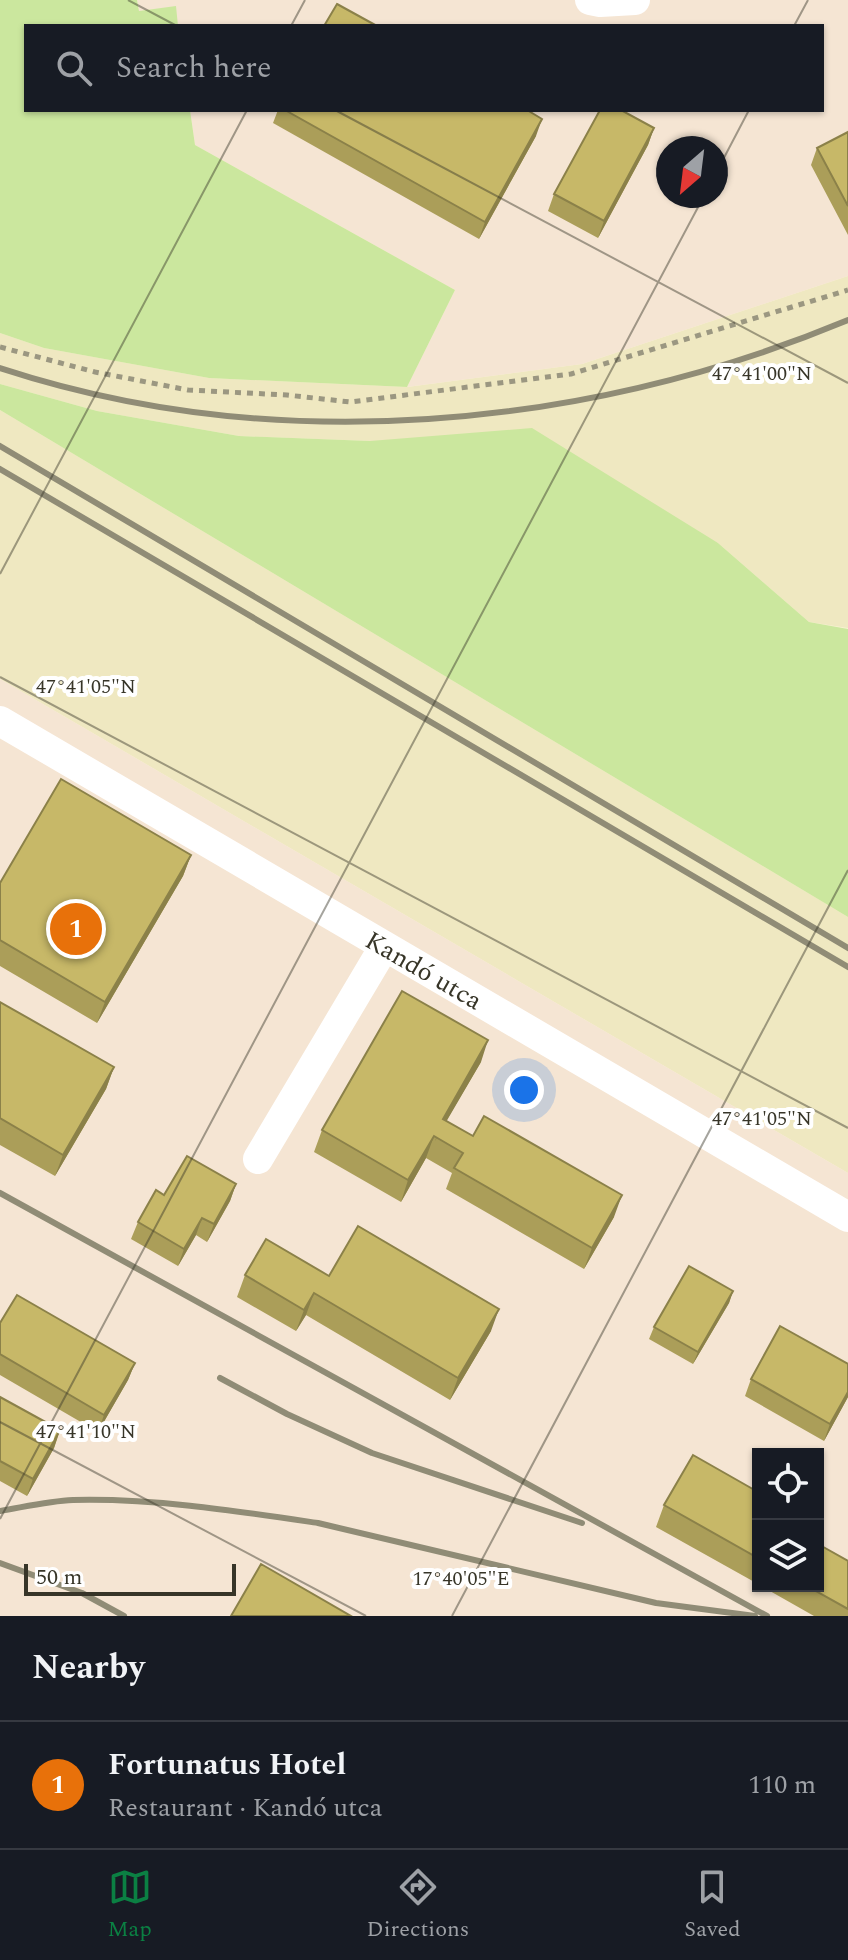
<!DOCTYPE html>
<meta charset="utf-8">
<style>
body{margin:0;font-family:Spectral,serif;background:#20242c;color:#f1f3f6}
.controls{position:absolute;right:24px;bottom:24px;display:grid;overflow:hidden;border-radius:0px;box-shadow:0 2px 6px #0004}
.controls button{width:72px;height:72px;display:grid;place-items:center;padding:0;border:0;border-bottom:2px solid #363941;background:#171b24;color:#f1f3f6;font:40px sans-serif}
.compass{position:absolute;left:656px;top:136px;width:72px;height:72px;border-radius:50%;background:#171b24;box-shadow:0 2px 6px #0004;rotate:208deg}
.scale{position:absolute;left:24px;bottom:20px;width:212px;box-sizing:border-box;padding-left:8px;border:4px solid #373528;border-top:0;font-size:22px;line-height:28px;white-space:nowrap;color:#373528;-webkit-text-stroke:6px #fff;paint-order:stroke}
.you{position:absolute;left:524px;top:1090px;width:28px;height:28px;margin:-20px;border:6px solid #fff;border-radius:50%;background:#1a73e8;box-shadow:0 0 0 12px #1a73e833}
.badge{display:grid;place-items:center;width:52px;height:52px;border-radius:50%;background:#0b8043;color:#fff;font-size:26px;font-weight:700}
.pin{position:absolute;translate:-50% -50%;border:4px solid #fff;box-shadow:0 2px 8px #0006}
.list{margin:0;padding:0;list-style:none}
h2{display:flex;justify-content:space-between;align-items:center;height:104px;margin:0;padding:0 32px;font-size:34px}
h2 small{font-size:26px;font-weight:400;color:#9ea1a6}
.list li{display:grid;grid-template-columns:52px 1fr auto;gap:24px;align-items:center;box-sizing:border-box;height:128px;padding:0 32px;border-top:2px solid #363941}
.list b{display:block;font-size:30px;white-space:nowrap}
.list p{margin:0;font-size:26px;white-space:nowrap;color:#9ea1a6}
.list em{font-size:26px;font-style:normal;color:#9ea1a6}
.icon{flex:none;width:44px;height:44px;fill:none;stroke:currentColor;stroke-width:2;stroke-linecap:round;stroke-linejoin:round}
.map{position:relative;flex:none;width:848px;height:1616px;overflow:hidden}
.search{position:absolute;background:#171b24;box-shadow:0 2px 6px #0004;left:24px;right:24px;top:24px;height:88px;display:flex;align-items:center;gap:20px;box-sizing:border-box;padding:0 28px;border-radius:0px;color:#9ea1a6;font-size:30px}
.sheet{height:232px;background:#171b24}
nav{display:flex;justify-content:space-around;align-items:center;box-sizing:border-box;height:112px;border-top:2px solid #363941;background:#171b24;font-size:22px;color:#9ea1a6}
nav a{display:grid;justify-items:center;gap:4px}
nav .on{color:#0b8043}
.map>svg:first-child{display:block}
</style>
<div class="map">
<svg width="848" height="1616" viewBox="0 0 848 1616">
<rect width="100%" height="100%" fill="#f9f3d3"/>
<path fill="#efe8c1" d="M848,276V628L809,622L718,543L370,441L239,436L97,411L0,384V333L44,348L209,378L407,387L582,364Z
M0,410L848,917V1173L0,679Z"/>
<path fill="#f5e5d3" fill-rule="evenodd" d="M137,0H848V276L582,364L407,387L455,290L195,145L190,110H822V26H178L175,7L139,11ZM668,148H716V196H668Z
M0,679L848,1173V1616H0ZM758,1454H818V1586H758Z"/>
<path fill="#cbe79e" d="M0,0H137L139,11L176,6L178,26H26V110H190L195,145L455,290L407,387L209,378L44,348L0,333Z
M0,384L97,411L239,436L370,441L532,428L718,543L809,622L848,629V917L0,410Z"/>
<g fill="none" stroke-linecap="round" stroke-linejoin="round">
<path stroke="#9b9781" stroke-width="5" stroke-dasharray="6 6" stroke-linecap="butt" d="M0,347L95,372L188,390L287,395L350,402L571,374L848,290"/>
<path stroke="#fff" stroke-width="30" d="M590,0L600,2L635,0
M0,721L848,1217
M258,1159L384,947"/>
<path stroke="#908c76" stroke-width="6" d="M0,368C275,458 584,430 848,320
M0,446L848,948
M0,469L848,967
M0,1193L767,1616
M220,1378L287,1414L372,1453L582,1523
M0,1511C24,1507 49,1501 73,1500C154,1498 237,1511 318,1523L656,1603L755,1616
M0,1563L82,1593L124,1616"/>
</g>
<path fill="#ab9e59" d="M278,110H527L536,136L479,239L273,123Z
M654,128L648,145L598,238L548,211L554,194Z
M848,132V235L811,165L817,148Z
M191,855L183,876L97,1023L0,966V883Z
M0,1002L114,1067L106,1089L55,1176L0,1145Z
M481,1062L446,1121L614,1217L584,1269L446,1189L452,1173L426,1158L401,1202L314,1152L322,1130Z
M236,1184L230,1201L207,1242L196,1235L178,1266L131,1239L138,1222L164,1195Z
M245,1275L329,1276L491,1331L450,1400L306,1315L296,1331L237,1297Z
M733,1291L729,1303L693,1364L649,1339L654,1327Z
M0,1323L135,1363L128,1380L98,1432L0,1375Z
M751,1379L848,1397L824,1441L745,1396Z
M0,1397L60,1430L54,1448L27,1496L0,1481Z
M758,1492V1584L656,1527L664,1505Z
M848,1561V1616H814L761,1586H818Z"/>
<path fill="#8b8149" d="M542,119L536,136L479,239L485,222Z
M654,128L648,145L598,238L604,221Z
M191,855L183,876L97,1023L105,1002Z
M488,1040L481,1062L435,1141L443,1119Z
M114,1067L106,1089L55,1176L63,1155Z
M434,1136L426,1158L401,1202L408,1180Z
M236,1184L230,1201L207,1242L214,1224Z
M622,1195L614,1217L584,1269L592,1248Z
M202,1218L196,1235L178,1266L184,1249Z
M733,1291L729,1303L693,1364L698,1352Z
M314,1293L306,1315L296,1331L304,1310Z
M499,1309L491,1331L450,1400L458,1378Z
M135,1363L128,1380L98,1432L104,1415Z
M848,1392V1397L824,1441L830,1424Z
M60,1430L54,1448L27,1496L33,1479Z"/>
<path fill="#c7b868" stroke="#8b8149" stroke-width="2" d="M337,4L377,26H324Z
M285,110H527L542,119L485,222Z
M600,110H621L654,128L604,221L554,194Z
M848,132V206L817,148Z
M61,779L191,855L105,1002L0,940V883Z
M402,991L488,1040L443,1119L473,1136L484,1116L622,1195L592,1248L454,1168L463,1153L434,1136L408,1180L322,1130Z
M0,1002L114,1067L63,1155L0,1118Z
M187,1156L236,1184L214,1224L202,1218L184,1249L138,1222L156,1190L164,1195Z
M358,1226L499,1309L458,1378L314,1293L304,1310L245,1275L266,1239L329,1276Z
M689,1266L733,1291L698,1352L654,1327Z
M17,1295L135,1363L104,1415L0,1354V1323Z
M780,1326L848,1364V1392L830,1424L751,1379Z
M0,1397L60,1430L33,1479L0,1461Z
M693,1455L758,1492V1558L664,1505Z
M818,1544L848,1561V1609L807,1586H818Z
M261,1564L351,1616H231Z"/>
<path fill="none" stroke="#373528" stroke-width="2" stroke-opacity="0.45" d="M128,0L177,26M291,26L305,0M794,26L808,0M335,110L848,383M716,173L749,110M0,574L247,110M0,677L848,1128M0,1422L366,1616M0,1519L704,196M452,1616L848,870"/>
<g text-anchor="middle" stroke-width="8" stroke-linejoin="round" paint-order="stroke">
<g font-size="26" fill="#373528" stroke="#fff">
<text transform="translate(424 970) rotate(30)" y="9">Kandó utca</text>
</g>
</g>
<g font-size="20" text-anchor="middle" fill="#373528" stroke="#fff" stroke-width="8" stroke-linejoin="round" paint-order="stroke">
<text x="762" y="380">47°41'00"N</text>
<text x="86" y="693">47°41'05"N</text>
<text x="762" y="1125">47°41'05"N</text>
<text x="86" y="1438">47°41'10"N</text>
<text x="461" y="1585">17°40'05"E</text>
</g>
</svg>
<div class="controls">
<button><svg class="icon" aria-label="locate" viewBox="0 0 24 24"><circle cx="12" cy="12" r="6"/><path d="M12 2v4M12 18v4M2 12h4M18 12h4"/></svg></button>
<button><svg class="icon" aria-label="layers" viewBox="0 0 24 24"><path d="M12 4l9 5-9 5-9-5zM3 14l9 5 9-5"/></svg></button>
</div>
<svg class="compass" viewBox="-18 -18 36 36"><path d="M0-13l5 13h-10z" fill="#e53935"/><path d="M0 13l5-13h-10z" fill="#9ea1a6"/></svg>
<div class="scale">50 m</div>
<div class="you"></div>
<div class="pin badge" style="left:76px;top:929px;background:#e8710a">1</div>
<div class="search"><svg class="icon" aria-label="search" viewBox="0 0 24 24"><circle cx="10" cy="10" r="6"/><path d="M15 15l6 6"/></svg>Search here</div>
</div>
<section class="sheet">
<h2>Nearby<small></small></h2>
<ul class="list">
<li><span class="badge" style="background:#e8710a">1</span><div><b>Fortunatus Hotel</b><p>Restaurant · Kandó utca</p></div><em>110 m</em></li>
</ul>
</section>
<nav>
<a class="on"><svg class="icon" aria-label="map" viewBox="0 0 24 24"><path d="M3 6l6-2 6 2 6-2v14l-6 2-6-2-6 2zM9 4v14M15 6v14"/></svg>Map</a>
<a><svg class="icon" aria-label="directions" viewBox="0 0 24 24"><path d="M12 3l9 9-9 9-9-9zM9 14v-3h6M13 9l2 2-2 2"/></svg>Directions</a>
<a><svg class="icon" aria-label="saved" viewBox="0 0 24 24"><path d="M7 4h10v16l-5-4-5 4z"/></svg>Saved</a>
</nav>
